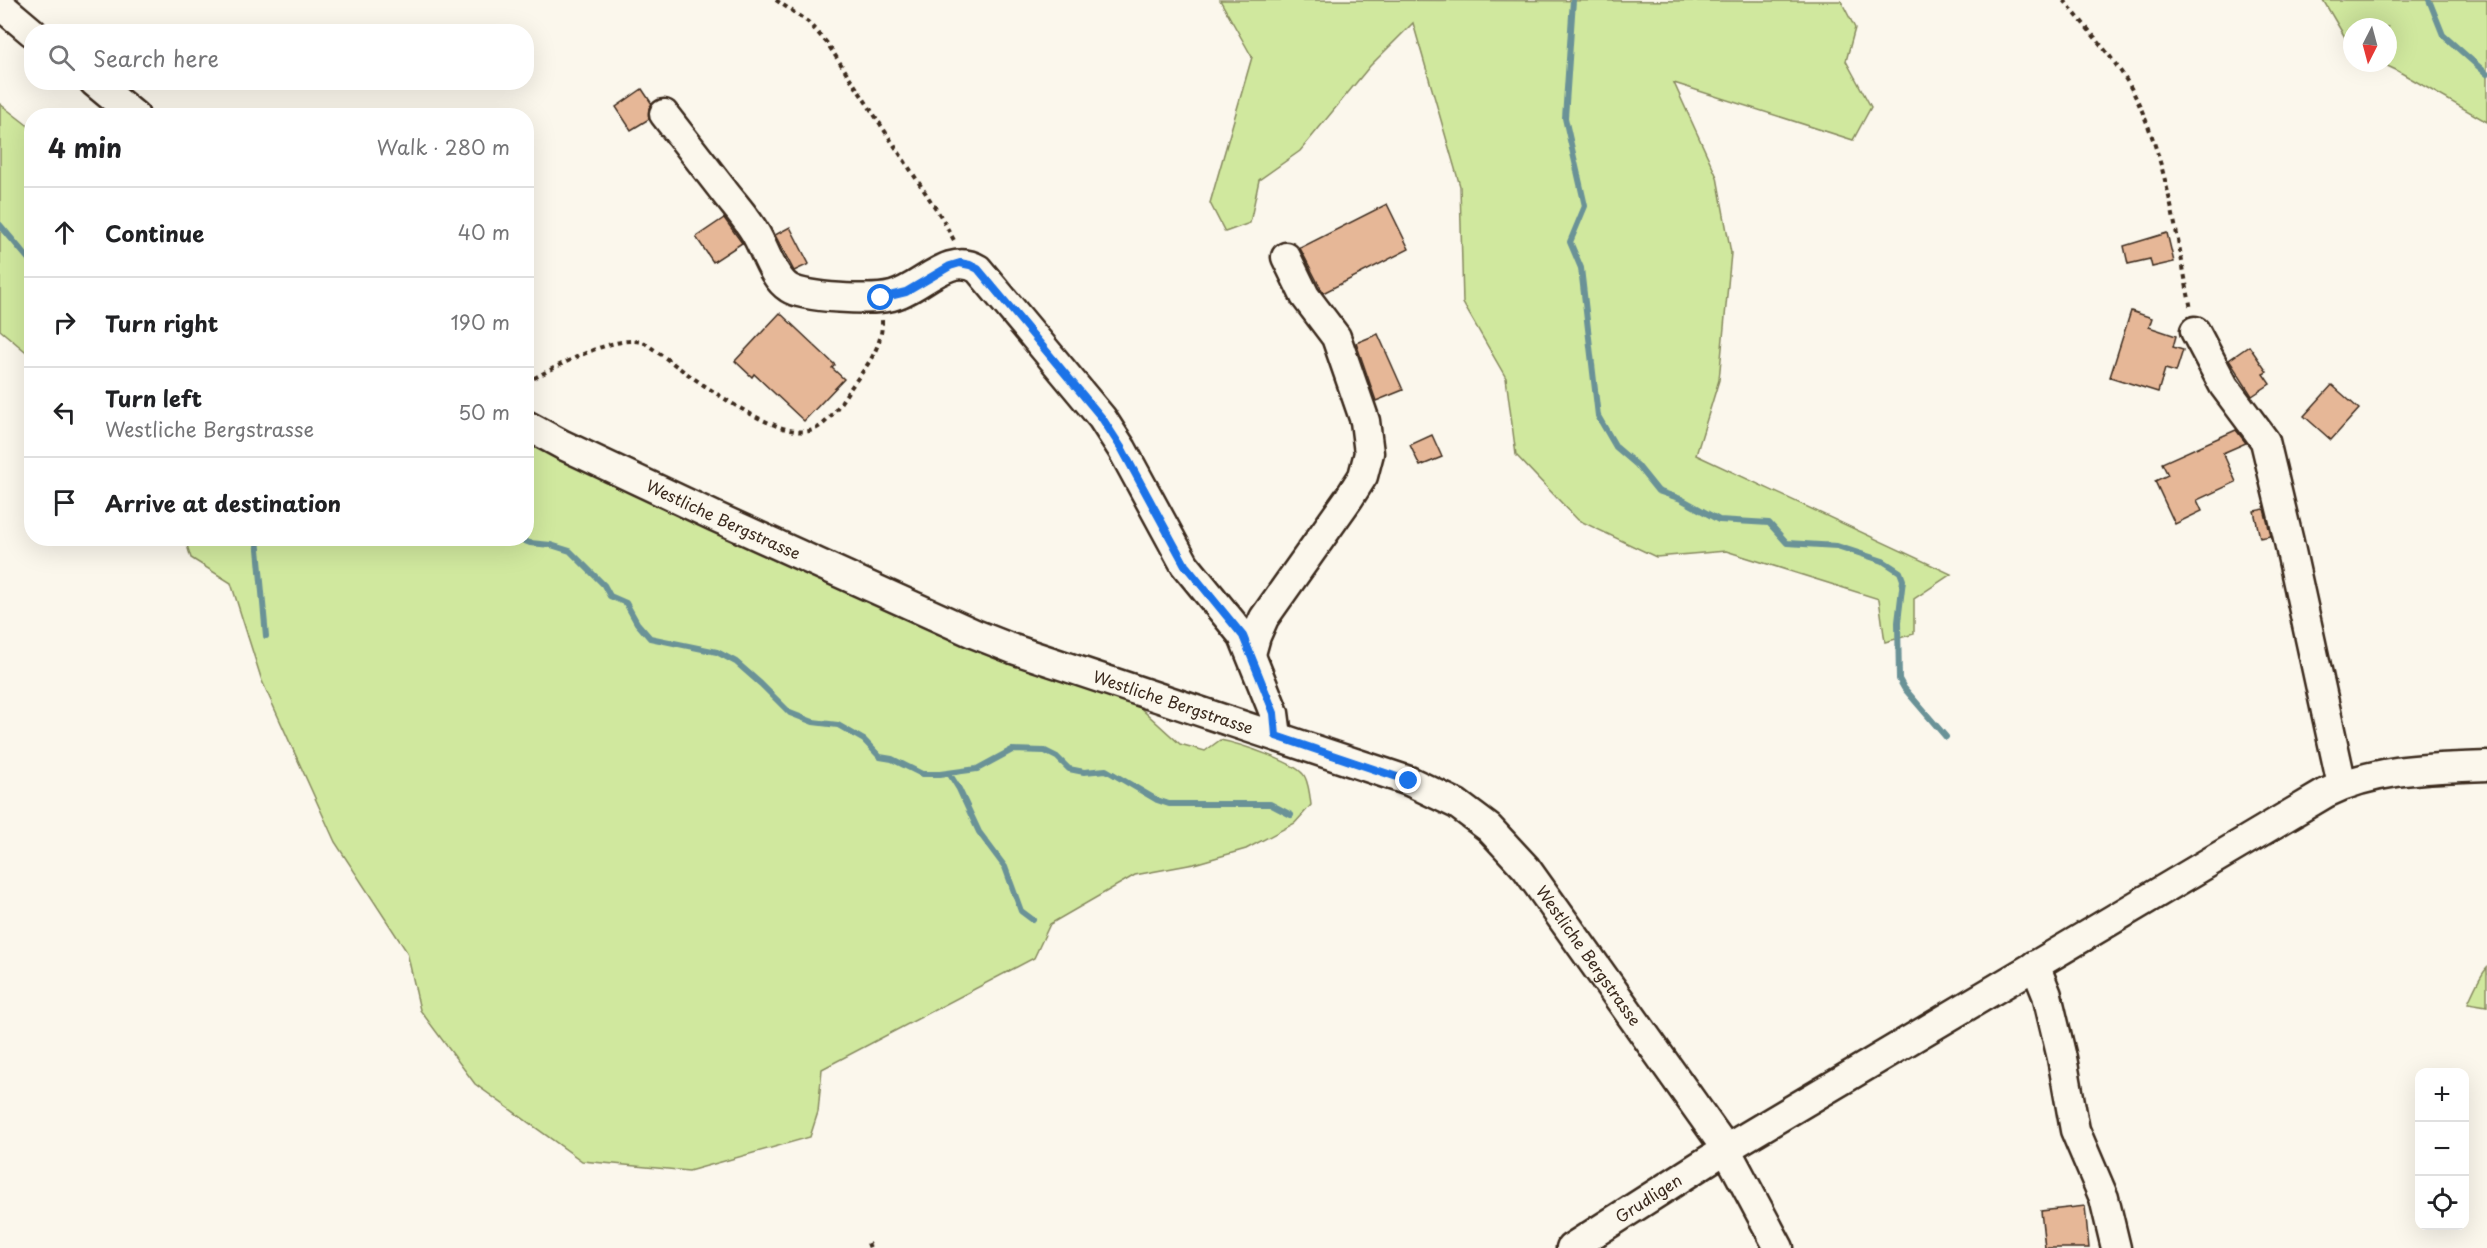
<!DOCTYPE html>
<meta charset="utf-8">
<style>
body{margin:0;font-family:"Playpen Sans",sans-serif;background:#f6f6f6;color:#202124}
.controls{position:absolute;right:18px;bottom:18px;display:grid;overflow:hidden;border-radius:12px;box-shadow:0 6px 24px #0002}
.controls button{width:54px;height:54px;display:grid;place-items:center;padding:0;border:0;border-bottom:2px solid #e0e0e0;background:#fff;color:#202124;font:30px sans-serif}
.compass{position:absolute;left:2343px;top:18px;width:54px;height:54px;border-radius:50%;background:#fff;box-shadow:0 6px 24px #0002;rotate:186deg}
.stop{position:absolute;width:18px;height:18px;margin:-14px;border:4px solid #1a73e8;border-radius:50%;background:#fff}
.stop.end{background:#1a73e8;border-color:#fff;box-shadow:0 2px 6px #0008}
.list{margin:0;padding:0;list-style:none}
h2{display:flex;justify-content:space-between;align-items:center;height:78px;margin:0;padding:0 24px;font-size:26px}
h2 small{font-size:20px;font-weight:400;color:#757577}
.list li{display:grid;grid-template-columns:39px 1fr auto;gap:18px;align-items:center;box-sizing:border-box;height:90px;padding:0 24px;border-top:2px solid #e0e0e0}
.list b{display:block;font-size:22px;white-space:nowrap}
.list p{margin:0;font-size:20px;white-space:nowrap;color:#757577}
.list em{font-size:20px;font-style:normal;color:#757577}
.icon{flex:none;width:33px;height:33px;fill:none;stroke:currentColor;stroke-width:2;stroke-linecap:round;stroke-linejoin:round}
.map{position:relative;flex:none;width:2487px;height:1248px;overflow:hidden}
.search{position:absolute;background:#fff;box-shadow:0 6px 24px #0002;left:24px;top:24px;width:510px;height:66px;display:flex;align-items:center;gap:15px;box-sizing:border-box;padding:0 21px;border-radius:24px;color:#757577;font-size:22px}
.panel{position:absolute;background:#fff;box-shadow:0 6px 24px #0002;left:24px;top:108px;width:510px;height:438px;border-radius:24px}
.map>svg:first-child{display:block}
</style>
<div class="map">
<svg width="2487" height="1248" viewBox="0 0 2487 1248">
<rect width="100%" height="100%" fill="#fbf7ec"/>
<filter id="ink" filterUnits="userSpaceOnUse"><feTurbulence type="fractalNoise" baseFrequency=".0167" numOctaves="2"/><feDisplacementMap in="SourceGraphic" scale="12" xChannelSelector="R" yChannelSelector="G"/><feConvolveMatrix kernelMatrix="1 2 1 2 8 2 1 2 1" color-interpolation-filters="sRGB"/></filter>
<g filter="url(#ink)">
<path fill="#d0e89e" stroke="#86895e" stroke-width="1.5" d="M1220,0L1841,1L1855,28L1846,61L1871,107L1853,140L1674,83L1717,177L1731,253L1719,380L1696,455L1951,574L1914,599V634L1885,642L1879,599L1726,551L1656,557L1578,520L1516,455L1506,378L1463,303L1460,186L1413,23L1370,66L1300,151L1259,180L1250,223L1225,232L1210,203L1252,57Z
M2323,0H2487V122L2396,70L2381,63H2388V27H2352V49Z
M0,104L31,128V356L0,330Z
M527,432L1137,705L1180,744L1205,751L1220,740C1237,743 1299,763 1305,777C1309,785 1310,797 1311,805L1295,823L1246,849L1194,864L1135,875L1050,924L1034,958L822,1069L818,1112L810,1137L689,1171L582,1161L475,1084L420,1010L407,952L335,842L262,681L231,583L191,558L185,539L526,538Z
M2487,968V1006L2468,1003C2473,992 2479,977 2487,968Z"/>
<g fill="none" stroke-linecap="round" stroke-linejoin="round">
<path stroke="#6a9297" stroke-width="6" d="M1573,0L1565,118L1585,206L1570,242L1581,268L1598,416L1616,447L1637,465L1658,491L1681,499L1719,520L1769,523L1787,543L1837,546L1883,561L1900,572L1903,580L1898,622L1899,679L1904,688L1946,737
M2429,0L2443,35L2487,74
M0,225L32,263
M257,538L266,636
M517,538L530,543L551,545L570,551L604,585L610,596L626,603L637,623L650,638L717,652L736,662L761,684L790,713L813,722L838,725L864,740L880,757L892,759L922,774H940L977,769L1012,750L1045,751L1057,757L1069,769L1084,772L1106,770L1157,800L1169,804H1270L1291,815
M949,773L959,789L979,832L1005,867L1021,911L1033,920"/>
</g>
<path fill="#e6b797" stroke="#3b2a1e" stroke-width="1.5" d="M642,89L652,104L649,108V119L631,130L616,107Z
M1387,204L1409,249L1323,293L1300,248Z
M724,218L742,243L713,262L696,237Z
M790,227L809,264L794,271L775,235Z
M2167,233L2174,262L2152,267L2150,259L2128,264L2124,246Z
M2131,311L2152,318L2149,327L2176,336L2173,347L2183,350L2176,372L2165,369L2158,392L2110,377Z
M780,313L835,365L832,368L844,379L804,421L754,374L752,377L735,361Z
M1378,334L1403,390L1376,401L1356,343Z
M2249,346L2267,372L2263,374L2270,384L2252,396L2229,360Z
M2332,385L2359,409L2331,440L2304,416Z
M2236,430L2246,443L2223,453L2236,482L2197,500L2202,511L2175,524L2155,481L2168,475L2162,463Z
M1432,435L1442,457L1420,466L1410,445Z
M2264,509L2271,536L2260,538L2254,511Z
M2085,1206L2089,1248H2045L2041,1211Z"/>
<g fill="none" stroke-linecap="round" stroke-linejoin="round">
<g stroke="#3b2a1e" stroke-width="33">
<g id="minor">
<path d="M0,5L32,32"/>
<path d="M94,82L135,116"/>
<path d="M664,114C685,141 705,167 726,194C737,208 750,222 758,238C766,253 774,279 789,288C804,298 874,301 892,296C921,289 949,251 978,269L1102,418L1122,449L1185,565L1243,636L1274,713L1277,736"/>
<path d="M2195,331L2224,386L2265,441L2289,542L2342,785"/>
<path id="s1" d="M526,425L563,445L714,516L975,634L1013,649L1409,781L1457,804L1489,828L1526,868L1726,1149L1779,1248"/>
<path d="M1251,654L1256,636L1264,618L1349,498L1363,476L1369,453L1365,421L1336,337L1305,296L1286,257"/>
<path d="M2035,965L2047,995L2062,1058L2075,1130L2104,1198L2116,1248"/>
<path id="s2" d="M1571,1248L1726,1149L2326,793C2376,768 2432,768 2487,766"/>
</g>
</g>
<path stroke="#3b2a1e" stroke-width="4" stroke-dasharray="4.5 4.5" stroke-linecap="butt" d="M776,0L808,22L827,43L940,215L955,242
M2064,0C2086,28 2113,56 2131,88C2167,156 2176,235 2191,309
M526,382C556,368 615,332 645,343C677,366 770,439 809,431C828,427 839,404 850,389C865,368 883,348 882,320
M868,1243L870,1248"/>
<use href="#minor" stroke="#fbf7ec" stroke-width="28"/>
</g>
</g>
<g fill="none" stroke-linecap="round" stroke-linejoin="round" filter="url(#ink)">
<path stroke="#1a73e8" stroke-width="8" d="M881,298L906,292L950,266L960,263L970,265L978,269L1102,418L1122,449L1185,565L1243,636L1274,713L1276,736L1409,781"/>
</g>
<g text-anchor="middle" stroke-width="6" stroke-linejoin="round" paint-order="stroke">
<g font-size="16" fill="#3b2a1e" stroke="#fbf7ec">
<text dy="6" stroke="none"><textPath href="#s1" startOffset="219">Westliche Bergstrasse</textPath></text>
<text dy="6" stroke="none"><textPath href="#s1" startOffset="705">Westliche Bergstrasse</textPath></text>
<text dy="6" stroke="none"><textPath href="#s1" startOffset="1209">Westliche Bergstrasse</textPath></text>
<text dy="6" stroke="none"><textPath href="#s2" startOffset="92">Grudligen</textPath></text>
</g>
</g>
</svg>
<div class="controls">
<button>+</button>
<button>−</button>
<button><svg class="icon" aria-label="locate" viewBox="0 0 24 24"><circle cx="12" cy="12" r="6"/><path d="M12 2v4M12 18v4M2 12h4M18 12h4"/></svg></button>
</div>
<svg class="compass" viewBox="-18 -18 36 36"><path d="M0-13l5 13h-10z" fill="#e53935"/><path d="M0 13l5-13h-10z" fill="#757577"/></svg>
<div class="stop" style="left:881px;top:298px"></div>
<div class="stop end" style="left:1409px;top:781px"></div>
<div class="search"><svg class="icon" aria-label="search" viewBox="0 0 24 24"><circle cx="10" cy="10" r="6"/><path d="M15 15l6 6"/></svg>Search here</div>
<section class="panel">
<h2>4 min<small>Walk · 280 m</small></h2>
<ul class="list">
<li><svg class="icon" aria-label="ahead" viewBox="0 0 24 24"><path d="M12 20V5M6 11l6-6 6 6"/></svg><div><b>Continue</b></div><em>40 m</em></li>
<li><svg class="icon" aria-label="right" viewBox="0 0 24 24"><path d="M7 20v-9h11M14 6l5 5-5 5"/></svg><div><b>Turn right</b></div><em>190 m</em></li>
<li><svg class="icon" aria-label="left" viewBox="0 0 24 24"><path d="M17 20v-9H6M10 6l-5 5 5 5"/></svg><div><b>Turn left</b><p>Westliche Bergstrasse</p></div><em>50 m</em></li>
<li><svg class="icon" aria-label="arrive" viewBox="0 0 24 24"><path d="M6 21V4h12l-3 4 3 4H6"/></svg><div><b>Arrive at destination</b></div></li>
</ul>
</section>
</div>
